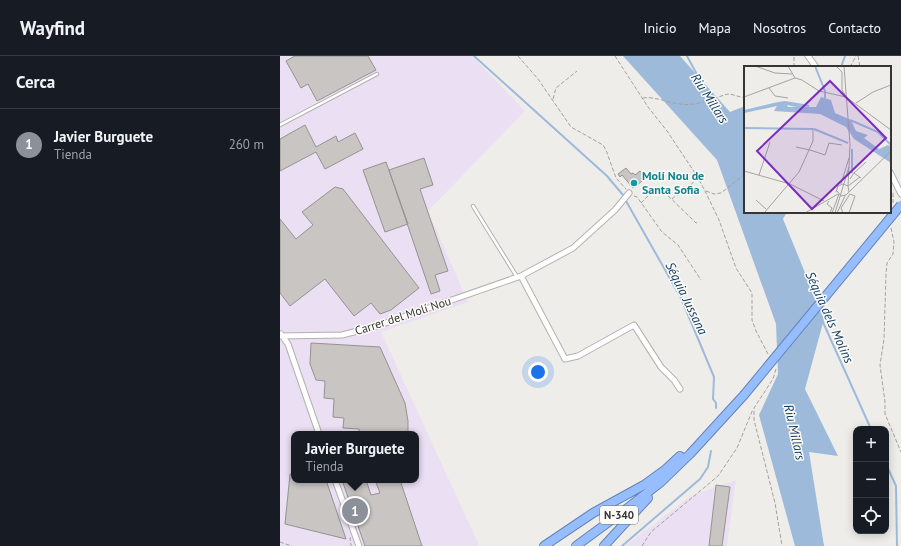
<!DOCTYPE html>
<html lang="es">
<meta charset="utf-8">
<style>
body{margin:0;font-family:"PT Sans",sans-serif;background:#242831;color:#f1f3f6}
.controls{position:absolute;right:12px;bottom:12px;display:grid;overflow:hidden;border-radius:8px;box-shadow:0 2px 10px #0003}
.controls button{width:36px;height:36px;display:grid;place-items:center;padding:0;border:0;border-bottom:1px solid #363941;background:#171b24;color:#f1f3f6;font:20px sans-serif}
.you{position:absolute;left:258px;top:316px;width:14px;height:14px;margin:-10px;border:3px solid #fff;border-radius:50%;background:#1a73e8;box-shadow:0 0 0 6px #1a73e833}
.badge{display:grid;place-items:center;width:26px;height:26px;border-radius:50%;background:#8c9099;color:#fff;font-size:13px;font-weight:700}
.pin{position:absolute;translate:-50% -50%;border:2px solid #fff;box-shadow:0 1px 4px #0006}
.popup{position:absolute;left:11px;top:375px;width:128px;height:52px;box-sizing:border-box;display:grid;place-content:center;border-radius:8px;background:#171b24;filter:drop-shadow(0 1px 3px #0005);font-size:13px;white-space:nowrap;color:#9ea1a6}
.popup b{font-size:15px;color:#f1f3f6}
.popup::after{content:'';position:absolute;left:50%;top:100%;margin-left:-8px;border:8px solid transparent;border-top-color:#171b24}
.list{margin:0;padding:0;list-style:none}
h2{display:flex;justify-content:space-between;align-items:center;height:52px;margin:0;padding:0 16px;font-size:17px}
h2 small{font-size:13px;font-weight:400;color:#9ea1a6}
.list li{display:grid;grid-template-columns:26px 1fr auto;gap:12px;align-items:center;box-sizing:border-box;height:72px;padding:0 16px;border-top:1px solid #363941}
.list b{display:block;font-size:15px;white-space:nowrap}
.list p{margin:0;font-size:13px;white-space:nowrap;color:#9ea1a6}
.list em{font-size:13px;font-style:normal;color:#9ea1a6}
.icon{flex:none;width:22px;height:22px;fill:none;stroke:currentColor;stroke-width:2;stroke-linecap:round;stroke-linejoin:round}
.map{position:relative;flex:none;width:621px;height:490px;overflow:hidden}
header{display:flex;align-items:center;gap:24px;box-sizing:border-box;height:56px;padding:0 20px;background:#171b24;border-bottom:1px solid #363941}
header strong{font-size:19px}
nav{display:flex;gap:22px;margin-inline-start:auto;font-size:14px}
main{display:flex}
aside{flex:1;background:#171b24}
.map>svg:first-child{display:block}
</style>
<header>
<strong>Wayfind</strong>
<nav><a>Inicio</a><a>Mapa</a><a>Nosotros</a><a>Contacto</a></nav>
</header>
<main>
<aside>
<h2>Cerca<small></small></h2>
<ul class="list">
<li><span class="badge">1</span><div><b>Javier Burguete</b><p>Tienda</p></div><em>260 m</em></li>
</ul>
</aside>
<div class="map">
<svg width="621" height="490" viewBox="0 0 621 490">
<rect width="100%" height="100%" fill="#efedea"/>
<path fill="#eadff3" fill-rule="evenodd" d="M0,0H192L245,55L148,155L188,246L101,276L199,489L198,490H0ZM14,378H136V424H14Z
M456,424L447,490H345L411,440Z"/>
<path fill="#9dbada" d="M343,0H382L392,11V0H400L450,56L465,50V156H507L503,163L544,263L525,333L558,400L529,396L544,490H515L479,359L498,318L496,268L437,104Z"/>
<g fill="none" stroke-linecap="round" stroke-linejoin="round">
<path stroke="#9dbada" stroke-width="2" d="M194,0L327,120L343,139
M407,0L420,24
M561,11L565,0
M346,145L401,242L434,321L433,343L436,347V352
M542,264L591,373
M606,408L616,430L617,490
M342,490L420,423L428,411L431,395"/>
<path stroke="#9dbada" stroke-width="11" d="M386,0L400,21"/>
</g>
<path fill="#c8c5c3" stroke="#959390" d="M15,0H88L96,14L37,45L28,28L21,32L6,5Z
M25,69L36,91L56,80L58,86L75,77L83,93L45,113L36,96L0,115V83Z
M144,102L153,129L140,133L168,215L155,219L160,235L151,238L109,114Z
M106,106L128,168L105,176L83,114Z
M346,112L351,118L353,117L355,119L360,115L366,122L353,132L342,119L340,121L338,118Z
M55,131L63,133L139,232L111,254L100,258L91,247L74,260L45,223L10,250L0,237V163L16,183L33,169L22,156Z
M31,287L100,291L125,347L128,365V378H79V373L63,372L64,362L53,361L54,343L44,342L45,325L36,324L30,308Z
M10,418H14V424H46L66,483L5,468Z
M62,424H86L91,439L100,437L95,424H120L142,490H85Z
M436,429L450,431L442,490H429Z"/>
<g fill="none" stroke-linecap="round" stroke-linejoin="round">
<g stroke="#b3b2af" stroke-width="4.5">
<path id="service" d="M0,69L97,18
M193,150L237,221"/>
</g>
<g stroke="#b3b2af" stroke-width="7">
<path id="minor" d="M528,0L536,11
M610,116L621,138
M241,220L285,303L298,300L354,269L381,311L394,324L400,333
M1,278L8,288L39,378
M0,280L62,279L97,270L241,220L293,192L335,154L349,137
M55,424L79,490"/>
</g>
<g stroke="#6484b7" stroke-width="10">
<path id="trunk" d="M264,490L313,457L364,429L386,413L400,400
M296,490L345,454L381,426L410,398L464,339
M324,490L368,442"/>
</g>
<path stroke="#a3a19f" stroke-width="1" stroke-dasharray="4 2" stroke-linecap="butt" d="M238,0L258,23L291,71L323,89L326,94L336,122L346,133
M335,0L368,51L387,75L417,120L425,135L439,164L456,212L472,237V264L476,275L488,298
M578,0L580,11
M514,11V0
M570,11L576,0
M363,42C374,40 389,47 400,48C416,51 433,42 448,38C454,38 459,42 465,41
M273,43L276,32L297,15
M426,135L434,138L441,137L465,118
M354,140L357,141L382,176L398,189L421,224
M392,143C396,139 402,138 407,134C410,131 412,126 416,124H419
M361,147L374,134L380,132L414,165L416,167L419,166
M613,147V136
M611,172L614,186L613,198L607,207L606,218L604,283L600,309L605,346V358L621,396
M496,313L493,323L474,352V364L495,447L502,490
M71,482H70L71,490
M0,486L12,490
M362,490L371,476L438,420L457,392L473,353"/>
<use href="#service" stroke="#fff" stroke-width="2.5"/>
<use href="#minor" stroke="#fff" stroke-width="5"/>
<use href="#trunk" stroke="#96befe" stroke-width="8"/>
<g stroke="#6484b7" stroke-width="10" stroke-linecap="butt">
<path id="trunk-bridge" d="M464,339L621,149"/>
</g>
<use href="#trunk-bridge" stroke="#96befe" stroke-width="8"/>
</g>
<circle fill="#0f9aa8" stroke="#fcfbf7" stroke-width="1.5" cx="354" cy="127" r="4"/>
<g text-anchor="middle" stroke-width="3" stroke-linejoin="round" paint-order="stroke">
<rect fill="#fcfbf7" stroke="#71706e" stroke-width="1" x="320" y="450" width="38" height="18" rx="3"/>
<g font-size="11" font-weight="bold" fill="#363534">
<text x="339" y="463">N-340</text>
</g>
<g font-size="12" font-weight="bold" fill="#0d838f" stroke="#fcfbf7" text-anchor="start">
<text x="362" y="124">Molí Nou de<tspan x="362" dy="14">Santa Sofia</tspan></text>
</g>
<g font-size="12" fill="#363534" stroke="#fcfbf7">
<text transform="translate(123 260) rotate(-18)" y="4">Carrer del Molí Nou</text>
</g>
<g font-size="13" font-style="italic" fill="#0f3c65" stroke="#fcfbf7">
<text transform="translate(430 42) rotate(57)" y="5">Riu Millars</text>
<text transform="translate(407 242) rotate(64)" y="5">Séquia Jussana</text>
<text transform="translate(550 261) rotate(66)" y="5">Séquia dels Molins</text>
<text transform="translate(515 376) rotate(77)" y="5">Riu Millars</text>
</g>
</g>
<g transform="translate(464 10)">
<rect width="147" height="147" fill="#efedea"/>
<path d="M77,31L87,34L91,47L107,54L112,65L124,69L120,72L135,83L144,79L147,81V97L110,73L102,61L76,48L30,45L33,40L0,47V44L34,36L41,35L44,41H72Z" fill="#9dbada"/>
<path fill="none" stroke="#9dbada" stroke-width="2" d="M71,0L81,25V32M41,36L65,40M40,39L43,38L62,42M106,54L134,66L147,79M0,62L69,63M70,63L104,77M108,83V107"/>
<path fill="none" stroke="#a5a3a1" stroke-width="1" d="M11,0L31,7L48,8M44,0L51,12M100,0L106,79L104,120M93,1L98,6V24L102,30M51,12L58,14L75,25L102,31L147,64M25,22L31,30L44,32M0,31L51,12M112,37L129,26L147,19M52,81L66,84M66,84L81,89L85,77L98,79M0,105L46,118L80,135M110,107L122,96M15,109L26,76M106,113L110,107L117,112M97,118L105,92M104,120L116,111M93,125L97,130L102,129L147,85M92,126L94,120L99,118L104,120L105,126M12,134L22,143M85,135L83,138L88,142L86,147M20,147L55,106L69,75V62M61,147L94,128M88,147L95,128M91,147L105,101M93,147L101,130M99,147L97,142L106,128L111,130L105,147"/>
<path fill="#7b2cbf" fill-opacity="0.15" stroke="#7b2cbf" stroke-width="2" d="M86,15L142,72L68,143L13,85Z"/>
<rect width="147" height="147" fill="none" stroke="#363534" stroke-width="2"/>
</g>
</svg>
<div class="controls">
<button>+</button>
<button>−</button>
<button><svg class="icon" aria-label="locate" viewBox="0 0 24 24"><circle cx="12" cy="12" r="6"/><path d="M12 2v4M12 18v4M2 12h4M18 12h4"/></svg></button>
</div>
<div class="you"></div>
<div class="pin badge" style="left:75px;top:455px">1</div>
<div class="popup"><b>Javier Burguete</b>Tienda</div>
</div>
</main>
